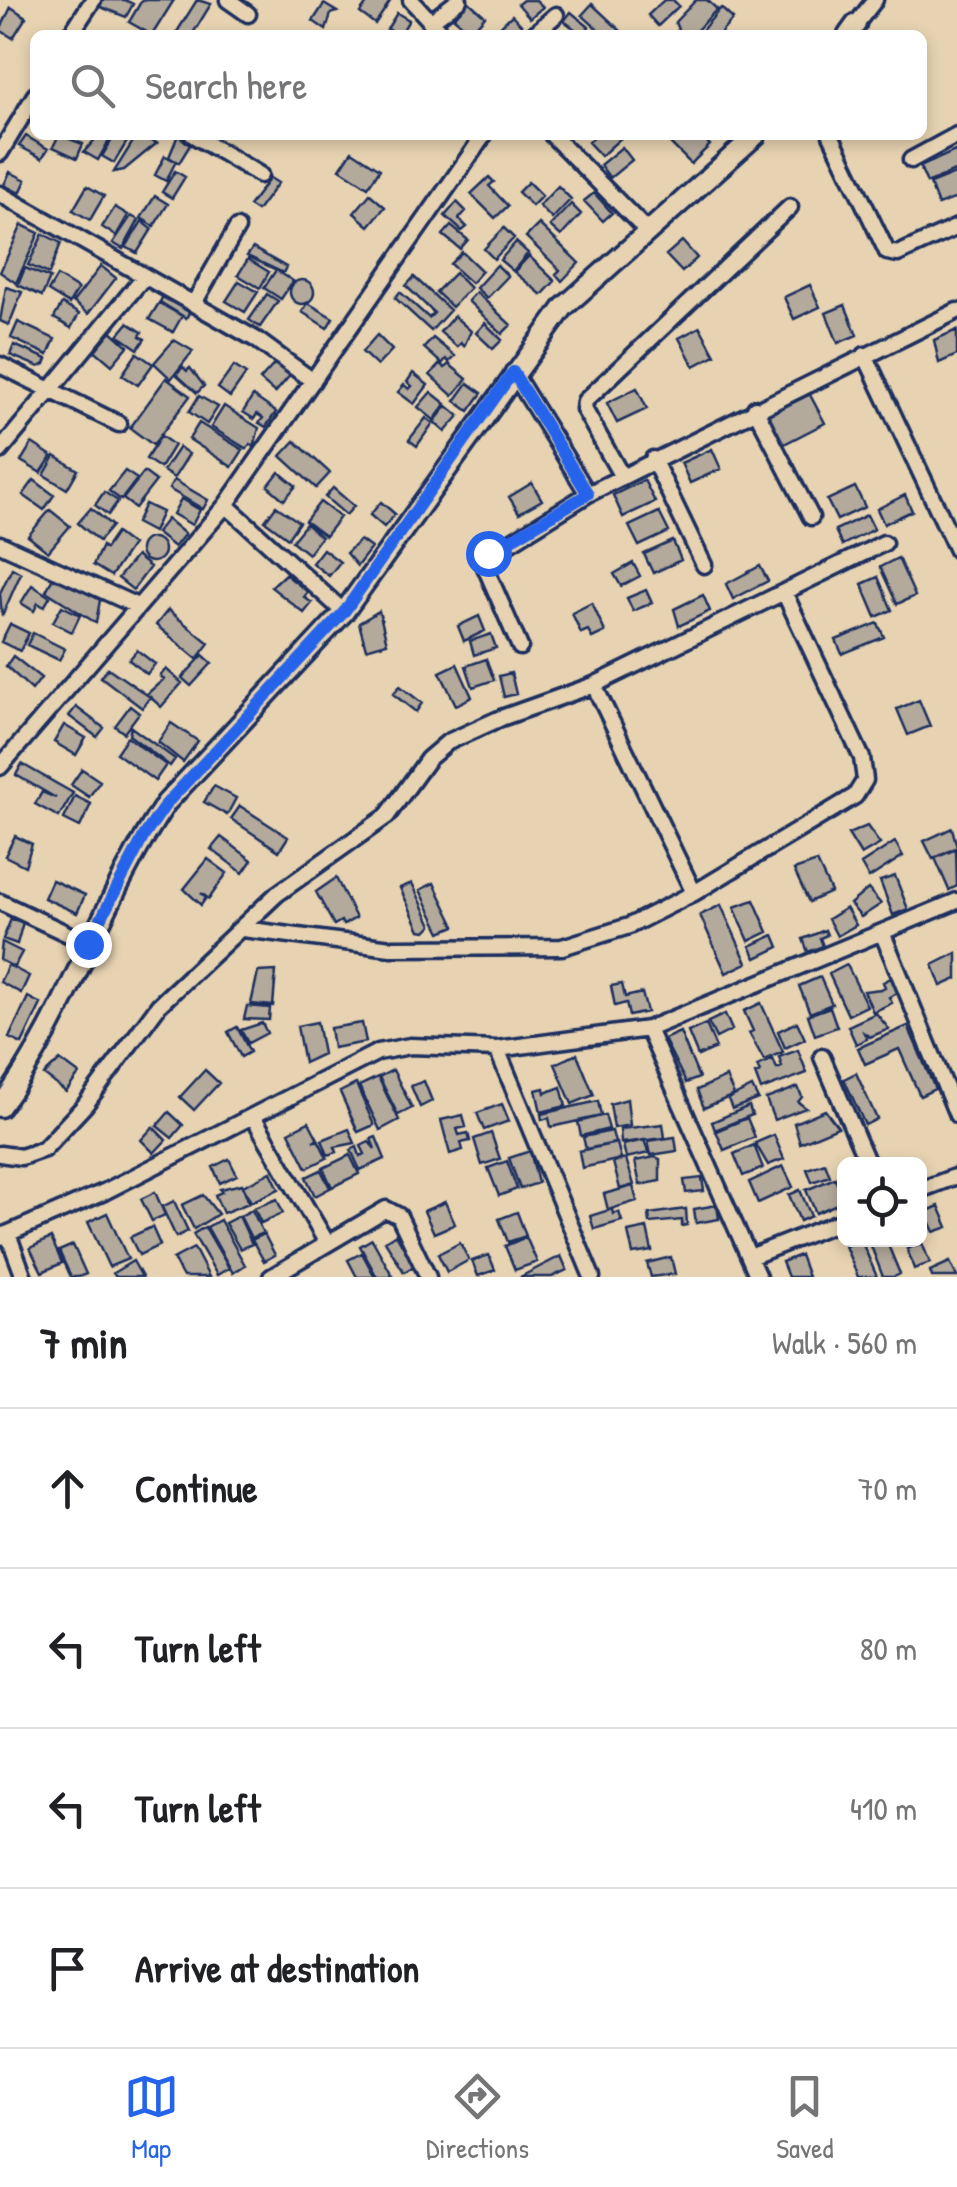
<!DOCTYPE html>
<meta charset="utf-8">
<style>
body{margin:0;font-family:"Patrick Hand",sans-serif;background:#f2f2f2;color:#202124}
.controls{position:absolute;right:30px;bottom:30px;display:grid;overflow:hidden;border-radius:15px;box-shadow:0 5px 15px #0003}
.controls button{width:90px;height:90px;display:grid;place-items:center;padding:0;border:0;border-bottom:2px solid #e0e0e0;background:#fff;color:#202124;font:50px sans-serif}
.stop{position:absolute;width:30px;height:30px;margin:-22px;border:8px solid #2563eb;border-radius:50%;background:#fff}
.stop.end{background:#2563eb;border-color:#fff;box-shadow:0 2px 10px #0008}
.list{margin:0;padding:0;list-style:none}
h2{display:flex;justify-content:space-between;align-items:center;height:130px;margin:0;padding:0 40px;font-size:42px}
h2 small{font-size:32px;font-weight:400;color:#757577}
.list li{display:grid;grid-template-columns:65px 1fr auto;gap:30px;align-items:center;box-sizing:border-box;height:160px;padding:0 40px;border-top:2px solid #e0e0e0}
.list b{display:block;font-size:38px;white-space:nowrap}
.list em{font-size:32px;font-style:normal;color:#757577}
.icon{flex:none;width:55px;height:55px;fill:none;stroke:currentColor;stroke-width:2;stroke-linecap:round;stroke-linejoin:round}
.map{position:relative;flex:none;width:957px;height:1277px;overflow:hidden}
.search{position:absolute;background:#fff;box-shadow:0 5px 15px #0003;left:30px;right:30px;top:30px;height:110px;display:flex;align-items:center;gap:25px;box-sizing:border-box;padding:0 35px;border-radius:15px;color:#757577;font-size:38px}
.sheet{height:770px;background:#fff}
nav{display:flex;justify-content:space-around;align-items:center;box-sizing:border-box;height:140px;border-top:2px solid #e0e0e0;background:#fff;font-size:28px;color:#757577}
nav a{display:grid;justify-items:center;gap:5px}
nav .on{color:#2563eb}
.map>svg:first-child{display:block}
</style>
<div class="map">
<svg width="957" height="1277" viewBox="0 0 957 1277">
<rect width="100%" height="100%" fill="#e7d3b1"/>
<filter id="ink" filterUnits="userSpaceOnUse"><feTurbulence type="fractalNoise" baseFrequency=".01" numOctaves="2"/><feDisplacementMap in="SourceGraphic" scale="20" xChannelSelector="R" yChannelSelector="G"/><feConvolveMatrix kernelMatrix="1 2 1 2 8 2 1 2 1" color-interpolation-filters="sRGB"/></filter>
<g filter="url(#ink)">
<path fill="#b4aa9c" stroke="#1b2f5e" stroke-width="2.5" d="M101,0H125L133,4L126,17L98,6Z
M142,0H174L152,35L129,22Z
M197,0L211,4L192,35H175Z
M369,0H391L375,24L360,13Z
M523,0H536L543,7L530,18L518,4Z
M664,0H673L679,6L658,26L648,15Z
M696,0H707L717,9L692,35L684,31L680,35L675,22Z
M468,1L485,16L471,32L454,18Z
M324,4L337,12L331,14L326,30L313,21Z
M592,4L623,33L621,35H604L582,15Z
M11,7L26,17L13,38L0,30Z
M721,8L733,19L719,35H698Z
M571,12L589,27L583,35L564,21Z
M397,13L409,20L400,35L387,29Z
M512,15L525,29L520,35H491Z
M59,135L83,144L77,158L53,147Z
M99,135H112L98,160L84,152Z
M115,135H131L114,163L102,156Z
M137,135L157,143L124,170L114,172Z
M178,135L190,145L179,163L169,157Z
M596,135H624L601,156L588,142Z
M672,135H700L710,145L691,164L667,140Z
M26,136L48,149L42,158L19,146Z
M622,147L632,160L610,178L600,165Z
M957,150V170L927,183L920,167Z
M352,151L380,169L368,187L340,169Z
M165,156L176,161L166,181L155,175Z
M175,171L185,177L172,198L162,192Z
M10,172L26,180L20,193L4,185Z
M957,173V198L938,205L930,184Z
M489,177L494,182L489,186L508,206L495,218L471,194Z
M270,178L278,183L257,211L249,206Z
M528,182L542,196L532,206L518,192Z
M87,186L104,196L90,220L73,210Z
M558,186L571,199L552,219L539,206Z
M594,193L612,213L603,221L584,201Z
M370,194L385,207L369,226L354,213Z
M155,196L168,204L154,226L141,218Z
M457,202L466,211L459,219L467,227L462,231L445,216Z
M571,204L581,214L561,236L550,226Z
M115,207L128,215L116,236L102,227Z
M131,216L139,220L123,249L113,243Z
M142,221L152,229L137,253L126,247Z
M539,224L579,263L562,281L556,274L560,270L526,237Z
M22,225L39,233L16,283L0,272Z
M451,226L468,240L460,249L443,235Z
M504,228L514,238L494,259L484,249Z
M43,234L61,243L49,274L28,265Z
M682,241L697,258L682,272L666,255Z
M516,242L528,253L513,271L500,260Z
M253,248L286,267L283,273L247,256Z
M462,252L482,271L471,283L450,264Z
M529,256L555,281L542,295L514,272Z
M248,259L269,272L260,288L238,275Z
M497,265L508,276L487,298L476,288Z
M101,266L116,278L88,314L73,302Z
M25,268L50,278L42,296L18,285Z
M276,270L293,281L281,299L264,288Z
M455,273L470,288L452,307L436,292Z
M57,276L78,289L69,304L48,291Z
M414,277L450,310L431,331L395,298L400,292L429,318L434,313L406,286Z
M290 292a12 12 0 1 1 24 0a12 12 0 1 1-24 0Z
M239,281L258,292L245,312L226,301Z
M810,285L820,307L794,319L784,297Z
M6,287L22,292L9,325L0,321Z
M476,292L511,325L502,334L468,301Z
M164,294L191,310L186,318L160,302Z
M267,294L278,301L260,327L249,320Z
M159,303L182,316L173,332L149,319Z
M308,303L333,318L327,328L302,312Z
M62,304L79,314L71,328L54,318Z
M845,305L857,335L838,343L826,313Z
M454,316L471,331L464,346L461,343L457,347L440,332Z
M18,322L55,339L48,355L11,338Z
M128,323L142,332L140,336L145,339L138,349L118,335Z
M485,323L502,340L493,349L476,333Z
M700,327L715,355L694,366L679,338Z
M109,329L128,346L112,365L92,348Z
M957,330V355L939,363L934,340Z
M377,335L392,350L377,366L362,352Z
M433,338L455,356L449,362L446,359L442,364L424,348Z
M174,340L193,351L171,379L154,363Z
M14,345L47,359L45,364L39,367L10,355Z
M137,353L153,364L138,385L122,375Z
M277,361L291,374L275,393L260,380Z
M440,364L445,368L449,364L467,379L453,396L430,375Z
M234,366L246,374L230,397L218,388Z
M183,367L187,371L190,368L204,386L197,393L176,374Z
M413,373L428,385L414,404L398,392L404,385L409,389L412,386L407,382Z
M166,378L190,396L153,445L130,428Z
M468,383L482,393L469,411L455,401Z
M637,388L647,409L617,423L607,403Z
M431,392L446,404L434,420L418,407Z
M809,393L825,423L782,445L766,415Z
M199,396L218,407L207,424L189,412Z
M253,396L276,412L266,427L259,423L263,418L257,414L254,419L243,412Z
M224,406L259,428L254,447L250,444L247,449L211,427Z
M447,406L459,416L445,432L434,422Z
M426,418L433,423L417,446L409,440Z
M199,423L243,450L232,467L189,439Z
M161,436L174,445L160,468L146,459Z
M295,441L330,473L316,488L281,456Z
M32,443L52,456L41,473L21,461Z
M179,447L189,454L174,478L163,471Z
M712,449L721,469L690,483L681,463Z
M55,456L78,470L67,489L44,475Z
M125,471L137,479L121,500L109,491Z
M144,472L156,481L135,508L123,499Z
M279,472L296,486L284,500L268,486Z
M34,480L54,495L44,510L23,495Z
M174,480L208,500L203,509L169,489Z
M644,480L655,502L623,517L613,495Z
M532,483L542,500L519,513L509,497Z
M855,487L865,507L837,520L827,500Z
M333,488L354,506L346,515L325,497Z
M104,492L118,501L108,515L95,505Z
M905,495L912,511L884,524L877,509Z
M181,499L200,510L192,525L173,514Z
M320,502L340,517L325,536L305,521Z
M381,502L395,514L384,527L370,515Z
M145,504L162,512L153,532L136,523Z
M276,506L299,522L288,538L265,521Z
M91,508L112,526L99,541L78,523Z
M50,510L70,526L48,552L28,536Z
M659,512L669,532L639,546L629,526Z
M867,515L874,529L842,545L835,530Z
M167,519L185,534L174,547L156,533Z
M306,524L321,537L308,554L292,541Z
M116,533L132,545L111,576L93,565L102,546L105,549Z
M140 550a12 12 0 1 1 24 0a12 12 0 1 1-24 0Z
M360,540L371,548L357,566L346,553Z
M673,541L681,560L653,573L644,554Z
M323,549L340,562L329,576L312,563Z
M136,556L150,567L133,590L118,578Z
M898,558L915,596L897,604L880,567Z
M633,563L640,576L621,586L614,574Z
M760,566L768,581L733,599L726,584Z
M12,568L21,573L2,616L0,593Z
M55,574L100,600L96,623L46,591Z
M285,574L308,592L304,597L312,603L304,613L271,587Z
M878,577L892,610L876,617L862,584Z
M32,585L50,597L44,607L38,603L34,611L21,603Z
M646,590L652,603L633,611L627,598Z
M703,595L710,611L679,626L674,609Z
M592,603L605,632L592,638L588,630L581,633L572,613Z
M62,606L80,615L72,632L53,622Z
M168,610L209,643L197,659L156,625Z
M379,611L387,643L366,649L359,623Z
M479,616L485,631L464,641L458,626Z
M878,623L884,637L842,654L836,640Z
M10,624L29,633L20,651L1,642Z
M33,633L65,649L59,660L27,645Z
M491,634L496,648L474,655L470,641Z
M137,650L155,664L147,674L129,660Z
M203,655L212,663L191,686L182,678Z
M13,656L41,678L32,690L6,666Z
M486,659L494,680L473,687L466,666Z
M457,664L472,697L456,705L440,672Z
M108,668L150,697L142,708L101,677Z
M166,669L182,683L161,707L147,694L164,679L160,676Z
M511,673L516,694L504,697L499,676Z
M400,686L422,703L416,712L393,694Z
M919,700L930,726L908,735L897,709Z
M130,706L139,713L124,733L115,726Z
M76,707L104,728L97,737L69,716Z
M171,723L198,741L183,762L158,742Z
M64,725L86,738L76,755L54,742Z
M131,727L175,759L170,766L129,735Z
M127,737L166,765L155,781L116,753Z
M22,764L73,793L59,817L35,804L42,792L56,798L16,775Z
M82,769L100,781L89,797L71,785Z
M214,786L236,798L227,815L204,802Z
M75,796L91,804L80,827L64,819Z
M240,806L288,837L279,851L231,819Z
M867,826L880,844L861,855L848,834Z
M952,828L957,847L933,859L924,841Z
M15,836L32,844L25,866L5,856Z
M221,837L252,860L243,873L211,849Z
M895,842L903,856L869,878L861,864Z
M956,849L957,886L949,890L935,858Z
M208,859L227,873L209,899L201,893L206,898L201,905L184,889Z
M817,862L831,892L809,902L794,870Z
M895,876L908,909L893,915L880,881Z
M336,878L356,918L343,925L341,921L334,925L316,892Z
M52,880L85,895L77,913L44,898Z
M412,883L432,925L426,931L420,930L400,888Z
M434,883L455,926L441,932L420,890Z
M868,889L881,904L861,917L850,904Z
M754,900L768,932L749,941L734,907Z
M721,905L747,963L726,973L700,915Z
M846,908L856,925L837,936L828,919Z
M11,919L23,922L17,944L3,939Z
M825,930L827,935L820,938L823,946L808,952L803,939Z
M774,935L779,947L756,958L750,946Z
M2,942L22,952L14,967L0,960Z
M957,953V979L941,986L933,965Z
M8,965L29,976L21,993L0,982Z
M847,965L867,1006L848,1015L829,974Z
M276,971L273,1006L251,1004L258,972Z
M820,977L832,1004L810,1013L799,986Z
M893,977L900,992L889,997L892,1003L873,1012L864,991L881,989L885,987L883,982Z
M622,984L625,997L642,993L647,1012L629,1016L626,1003L615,1006L611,986Z
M28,997L41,1004L22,1044L9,1038Z
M761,1003L783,1052L764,1060L749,1033L753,1031L744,1011Z
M247,1006L270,1008L269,1020L244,1019Z
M830,1007L837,1027L815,1035L808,1015Z
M876,1013L889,1029L870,1037L864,1033L867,1039L856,1044L848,1026Z
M725,1014L732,1030L716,1038L708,1022Z
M317,1022L323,1054L304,1063L297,1026Z
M797,1022L805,1039L785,1048L778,1031Z
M262,1023L267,1033L248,1043L241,1030Z
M362,1023L366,1042L333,1048L330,1028Z
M706,1024L716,1048L698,1056L688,1032Z
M908,1026L935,1089L920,1096L899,1049L865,1064L858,1048Z
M237,1027L250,1052L241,1057L228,1032Z
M680,1032L699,1078L686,1083L664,1039Z
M798,1050L807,1073L761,1090L755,1074L760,1072L757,1066L773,1059L777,1069L782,1067L779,1057Z
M577,1054L594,1095L572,1104L555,1064Z
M60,1060L79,1074L66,1092L44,1075Z
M205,1070L219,1083L194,1110L180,1097Z
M393,1070L412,1108L398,1115L379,1077Z
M856,1073L877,1119L865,1125L844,1079Z
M378,1077L399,1120L380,1130L359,1086Z
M726,1077L734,1095L704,1108L697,1090Z
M424,1081L432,1101L420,1107L411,1086Z
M356,1084L374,1125L358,1132L340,1092Z
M561,1087L566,1106L541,1112L536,1090L544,1088L545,1093Z
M752,1087L758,1099L732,1109L728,1099Z
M798,1087L802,1097L798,1102L806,1108L774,1120L766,1099Z
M627,1099L630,1125L614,1128L610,1104Z
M598,1101L601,1116L551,1127L549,1118L542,1120L541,1114Z
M502,1104L509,1121L484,1130L477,1113Z
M749,1106L752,1115L715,1130L712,1122Z
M825,1110L838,1127L800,1143L794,1123Z
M169,1112L183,1125L172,1138L157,1126Z
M463,1115L466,1127L457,1129L459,1135L468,1133L470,1141L461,1143L463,1150L450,1154L441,1120Z
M605,1115L609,1129L581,1136L578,1122Z
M747,1118L755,1137L724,1150L716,1131Z
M309,1122L318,1139L313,1141H319L327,1158L307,1168L289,1132Z
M663,1124L665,1138L621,1143L620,1129Z
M153,1127L166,1140L154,1153L141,1140Z
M349,1129L355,1143L335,1147L337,1152L328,1155L322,1140Z
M612,1131L615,1143L586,1149L583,1137Z
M491,1133L500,1159L482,1165L474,1139Z
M774,1135L784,1159L768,1165L755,1143Z
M376,1137L385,1159L360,1170L351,1150L357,1147L360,1156L365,1154L361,1146L369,1142L375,1149L371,1139Z
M675,1137L677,1151L651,1155L648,1141Z
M644,1140L649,1153L626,1158L623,1145Z
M617,1143L621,1159L582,1168L579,1151Z
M754,1145L763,1168L743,1176L734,1154Z
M530,1151L538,1183L520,1189L509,1158Z
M350,1155L359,1174L332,1187L323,1168Z
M655,1157L660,1159V1181L640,1185L635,1161Z
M229,1159L237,1175L220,1183L213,1167Z
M626,1159L634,1185L620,1189L613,1162Z
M507,1161L517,1189L499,1196L488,1168Z
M825,1163L830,1176L812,1182L807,1169Z
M783,1166L793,1187L758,1203L749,1182Z
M321,1170L330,1188L315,1196L306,1177Z
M271,1172L279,1189L251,1202L243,1186Z
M702,1178L704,1191L686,1193L684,1180Z
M835,1178L844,1201L816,1213L806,1190Z
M242,1184L249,1203L223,1213L215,1195L222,1192L220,1189Z
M633,1186L637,1201L608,1210L604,1194Z
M800,1190L811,1216L800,1221L789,1195Z
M155,1192L165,1215L152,1221L141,1199Z
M203,1195L218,1214L194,1229L182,1205Z
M277,1199L283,1213L261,1223L254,1208Z
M174,1201L188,1231L176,1237L162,1207Z
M445,1202L455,1224L434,1233L424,1211Z
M717,1205L719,1219L696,1223L694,1209Z
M939,1206L948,1227L934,1232L925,1212Z
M612,1209L613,1214L619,1212L622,1221L594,1229L590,1216Z
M686,1209L687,1225L682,1226V1220L650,1223L649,1214Z
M252,1210L263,1233L251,1238L240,1216Z
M517,1212L526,1236L508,1242L499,1219Z
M107,1213L128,1259L109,1267L88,1222Z
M239,1216L252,1244L240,1249L225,1223Z
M220,1220L245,1265L233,1273L207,1227Z
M152,1227L160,1245L139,1255L130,1237Z
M205,1227L229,1268L217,1275L193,1234Z
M647,1228L652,1251L633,1254L628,1232Z
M264,1234L275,1255L264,1261L252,1240Z
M396,1234L414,1266L404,1272L385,1241Z
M526,1237L537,1262L515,1270L505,1246Z
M51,1238L62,1263L42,1272L30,1248Z
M372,1239L392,1275L388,1277H377L360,1246Z
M861,1240L877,1277H858L845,1246Z
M886,1240L900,1274L894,1277H883L871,1246Z
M460,1243L469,1260L447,1272L438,1254Z
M922,1243L930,1263L914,1269L907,1249Z
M73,1245L86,1274L79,1277H71L59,1251Z
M194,1248L209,1277H183L173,1259Z
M362,1253L375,1277H357L348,1260Z
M489,1255L495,1270L478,1276L472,1261Z
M800,1255L808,1277H788L782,1262Z
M561,1256L567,1270L552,1277H520Z
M671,1257L675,1274L651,1277L647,1263Z
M133,1261L142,1277H116L113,1273Z
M950,1262L957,1277H932L930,1271Z"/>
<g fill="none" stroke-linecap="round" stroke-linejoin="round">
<g stroke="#1b2f5e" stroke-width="21">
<path id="minor" d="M228,0L248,14
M411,0L443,35
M430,22L459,0
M856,24L875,0
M70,35L93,0
M533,35L556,15
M193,135L260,175
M552,135L647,231
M831,135L887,252L898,254L957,227
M0,153L35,95
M911,160L957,135
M0,194L257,340L313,381
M194,303L237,228
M865,355L957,550
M0,365L119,424
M513,372L588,494L957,311
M755,408L811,517
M0,451L143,278
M653,459L704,565
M621,475L584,409L585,401L790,207
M226,505L344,612
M0,544L137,606
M520,647L482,560L588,494
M594,685L884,543
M0,767L226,505L484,135
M0,902L89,944
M243,929L391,948L562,947L629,926L694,893L855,796L865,780L862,758L784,592
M882,932L957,1115
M648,1029L758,1277
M497,1049L592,1277
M822,1057L868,1164
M254,1118L327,1243
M0,1154L21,1157L44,1149L85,1105L159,1005L277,894L387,816L428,759L448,742L501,718L594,685L694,893
M920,1190L957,1176
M8,1234L24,1277
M0,1237L104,1192L378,1052L410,1046L497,1049L648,1029L957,901
M750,1257L844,1220
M271,1277L386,1209L399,1216L428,1277"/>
</g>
<g stroke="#1b2f5e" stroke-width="25">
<path id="tertiary" d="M848,35L856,24
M0,1107C69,1014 101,899 166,803L344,612L564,307L756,135"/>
</g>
<use href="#minor" stroke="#e7d3b1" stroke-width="14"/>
<use href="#tertiary" stroke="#e7d3b1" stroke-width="18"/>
</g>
</g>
<g fill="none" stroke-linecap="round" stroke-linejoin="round" filter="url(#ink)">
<path stroke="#2563eb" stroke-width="12" d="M88,944L144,836L166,804L344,612L513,372L588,494L488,553"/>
</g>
</svg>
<div class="controls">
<button><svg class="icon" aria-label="locate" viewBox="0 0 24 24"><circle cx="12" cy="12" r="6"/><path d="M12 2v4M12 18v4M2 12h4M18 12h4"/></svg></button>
</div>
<div class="stop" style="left:488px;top:553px"></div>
<div class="stop end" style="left:88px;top:944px"></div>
<div class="search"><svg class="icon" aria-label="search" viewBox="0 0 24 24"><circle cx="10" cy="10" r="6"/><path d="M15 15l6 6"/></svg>Search here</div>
</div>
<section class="sheet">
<h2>7 min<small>Walk · 560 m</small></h2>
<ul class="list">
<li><svg class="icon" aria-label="ahead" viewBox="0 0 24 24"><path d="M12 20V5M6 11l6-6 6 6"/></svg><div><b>Continue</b></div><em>70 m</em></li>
<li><svg class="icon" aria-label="left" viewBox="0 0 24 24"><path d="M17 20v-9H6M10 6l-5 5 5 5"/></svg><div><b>Turn left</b></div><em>80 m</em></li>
<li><svg class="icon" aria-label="left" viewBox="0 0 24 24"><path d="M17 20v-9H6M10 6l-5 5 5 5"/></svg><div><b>Turn left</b></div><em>410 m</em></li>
<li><svg class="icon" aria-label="arrive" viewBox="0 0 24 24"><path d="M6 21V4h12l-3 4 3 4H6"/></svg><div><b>Arrive at destination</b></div></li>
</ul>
</section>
<nav>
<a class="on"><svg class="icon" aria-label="map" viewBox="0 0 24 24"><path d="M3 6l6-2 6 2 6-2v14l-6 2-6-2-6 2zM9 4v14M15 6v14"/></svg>Map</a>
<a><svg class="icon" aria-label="directions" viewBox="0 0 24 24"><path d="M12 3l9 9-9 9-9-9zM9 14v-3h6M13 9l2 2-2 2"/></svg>Directions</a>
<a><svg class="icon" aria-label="saved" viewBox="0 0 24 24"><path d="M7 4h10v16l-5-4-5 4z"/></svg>Saved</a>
</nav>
